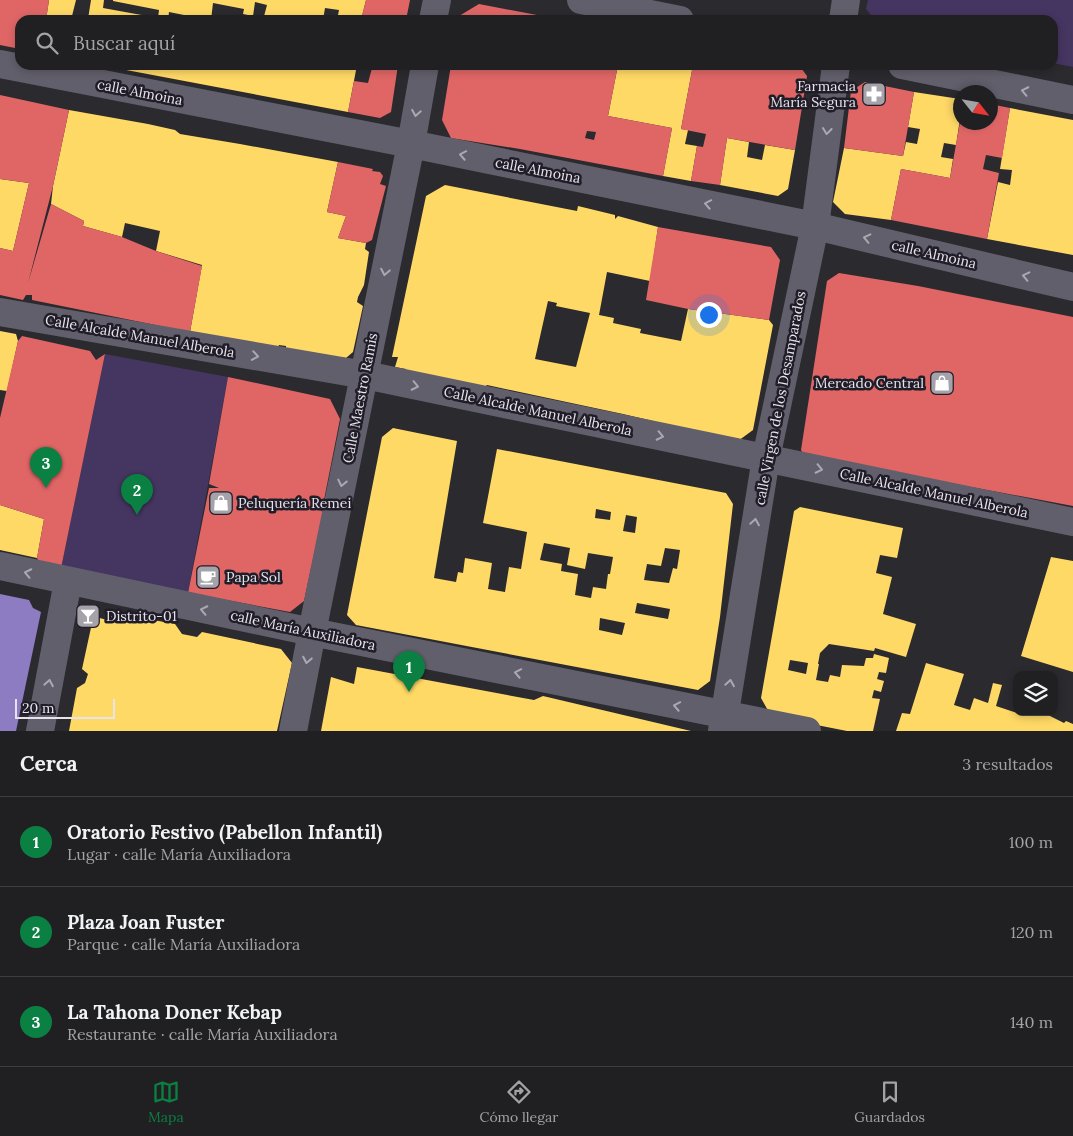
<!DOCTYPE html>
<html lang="es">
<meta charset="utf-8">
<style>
body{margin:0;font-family:Lora,serif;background:#28282b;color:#f1f3f6}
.controls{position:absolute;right:15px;bottom:15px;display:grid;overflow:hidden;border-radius:10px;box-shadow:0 2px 8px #0003}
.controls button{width:45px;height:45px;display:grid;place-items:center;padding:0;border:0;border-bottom:1px solid #3d3e41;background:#202023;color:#f1f3f6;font:25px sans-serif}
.compass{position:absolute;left:953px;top:85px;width:45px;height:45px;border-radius:50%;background:#202023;box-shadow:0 2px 8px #0003;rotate:121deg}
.scale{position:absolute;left:15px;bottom:12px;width:100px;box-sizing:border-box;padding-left:5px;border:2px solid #e6e3eb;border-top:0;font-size:14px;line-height:18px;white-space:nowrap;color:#e6e3eb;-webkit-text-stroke:4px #201d28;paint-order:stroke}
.you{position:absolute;left:708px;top:314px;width:18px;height:18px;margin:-12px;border:4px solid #fff;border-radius:50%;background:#1a73e8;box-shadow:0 0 0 8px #1a73e833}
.badge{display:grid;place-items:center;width:32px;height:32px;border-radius:50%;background:#0b8043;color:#fff;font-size:16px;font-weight:700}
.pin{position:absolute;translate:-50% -41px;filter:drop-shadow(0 1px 2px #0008)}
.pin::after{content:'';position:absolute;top:26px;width:18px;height:15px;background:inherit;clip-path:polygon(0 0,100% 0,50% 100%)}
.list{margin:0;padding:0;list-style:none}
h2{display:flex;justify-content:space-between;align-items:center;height:65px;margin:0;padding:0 20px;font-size:21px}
h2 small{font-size:16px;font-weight:400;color:#a2a3a6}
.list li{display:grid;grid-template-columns:32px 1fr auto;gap:15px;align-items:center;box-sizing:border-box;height:90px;padding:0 20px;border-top:1px solid #3d3e41}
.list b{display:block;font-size:19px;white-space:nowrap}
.list p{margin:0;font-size:16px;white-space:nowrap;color:#a2a3a6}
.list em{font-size:16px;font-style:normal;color:#a2a3a6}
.icon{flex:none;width:28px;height:28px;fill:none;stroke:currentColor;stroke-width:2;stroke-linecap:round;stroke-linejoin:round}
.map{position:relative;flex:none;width:1073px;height:731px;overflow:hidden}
.search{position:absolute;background:#202023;box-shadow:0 2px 8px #0003;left:15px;right:15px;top:15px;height:55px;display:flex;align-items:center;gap:12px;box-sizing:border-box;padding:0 18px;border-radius:15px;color:#a2a3a6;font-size:19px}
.sheet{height:335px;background:#202023}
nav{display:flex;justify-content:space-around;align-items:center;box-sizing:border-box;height:70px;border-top:1px solid #3d3e41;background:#202023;font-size:14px;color:#a2a3a6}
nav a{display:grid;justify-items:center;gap:2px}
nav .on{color:#0b8043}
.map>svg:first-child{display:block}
</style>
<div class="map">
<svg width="1073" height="731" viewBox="0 0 1073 731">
<rect width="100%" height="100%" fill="#2b2a2f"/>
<path fill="#453561" d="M868,0H1073V67L1053,63V20H875L866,9Z
M105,354L228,377L186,603L59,578Z"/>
<path fill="#ffd966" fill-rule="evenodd" d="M49,0H76L72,16L88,19L91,0H104L103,8L158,18L159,10L113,1V0H366L361,20H337L339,10L325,8L323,20H263L267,5L255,2L253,16L243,14L244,9L213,3L211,20H194V17L169,12L168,20H46Z
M106,65H322L339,68L340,65H357L348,112L158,76L105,66Z
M618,65H693L681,129L688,130L685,144L697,146L691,181L663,176L672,128L608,116Z
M914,92L960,99V119L956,145L944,143L941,157L953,159L950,178L901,169L891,220L845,214L833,202L844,148L903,156L906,142L917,144L920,129L908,127Z
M1010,108L1073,120V255L987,239L998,182L1010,185L1012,170L1000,169Z
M69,110L148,124L175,130L180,134L240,144L338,162L327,212L346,216L338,238L366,243L365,249L369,252L364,285L358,297L357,302L363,306L353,352L346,358L286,351V346L279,345L277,349L190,332L202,265L156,251L160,231L125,223L122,237L83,226L84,221L51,204L53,186Z
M727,138L749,142L747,157L762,160L765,145L795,150L788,189L778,196L720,185Z
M0,179L29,183L13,251L0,248Z
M445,185L577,211L578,206L615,215V219L618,216L658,227L650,281L607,272L599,315L614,318L613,323L641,329L640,333L681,341L688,309L769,320L773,325L753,430L738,441L623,414L487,385L481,390L405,374L406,369L395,367L398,357H392L426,196ZM548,301L557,303L556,306L590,313L576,367L535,359Z
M0,331L16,334L18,341L7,391L0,390Z
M393,428L457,441L434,578L456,582L458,572L463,573L465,558L492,563L488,589L505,592L509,567L521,569L527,532L483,523L497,449L726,493L733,504L720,617L710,681L698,690L356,625L347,615L382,437ZM596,509L611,512L610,520L595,518ZM626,515L637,517L635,533L623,531ZM544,543L570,548L567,565L585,569L588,553L613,557L610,574H608L606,589L593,587L591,598L575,595L578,574L561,571L562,564L540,560ZM665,548L680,550L677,569L673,568L669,583L644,580L647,564L661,566ZM637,603L670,609L668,619L635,613ZM600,618L625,623L622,635L599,630Z
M0,505L44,519L37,558L0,550Z
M800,507L903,528L897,558L880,555L876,573L892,577L883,614L916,624L906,657L875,648L874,651L829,644L820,653L818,664H819L816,680L828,682L830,675L840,677L842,665L864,666L866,658H873L874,654L889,658L886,673L879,672L877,679L884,681L881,692L874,690L872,698L880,699L873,731H847L771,716L761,698L794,511ZM790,660L808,663L806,674L788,670Z
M1051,557L1073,561V672L1021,656Z
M115,613L175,624L182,634L197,637L202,632L281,649L292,663L277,731H69L77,688L85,683L88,674L82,669L92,623L96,617L107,620Z
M926,663L964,674L954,705L970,710L974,698L988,703L993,683L1002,685L996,706L1017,713L1042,712L1064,723L1066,721L1073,724V731H896L902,713L910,714Z
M357,667L534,700L543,696L691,731H321L331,677L354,684Z"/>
<path fill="#e06666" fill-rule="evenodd" d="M0,0H49L46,20H20V49L0,45Z
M366,0H410L406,20H361Z
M479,4L558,19V20H458L459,16Z
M363,65H398L391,112L380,118L348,112L354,81L368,83L372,68L363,66Z
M451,65H618L608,116L672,128L663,176L520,149L451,138L442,120ZM587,131L596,132L594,140L585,138Z
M693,65H799L807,76L795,150L727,138L720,185L691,181L697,146L703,147L706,134L681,129Z
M865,82L914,92L903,156L844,148L851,91Z
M0,95L69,110L53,186L28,283L51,204L84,221L83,226L122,237L156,251L202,266L190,332L32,300V295H26L23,300L0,295V248L13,251L29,183L0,179Z
M990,104L1010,108L1002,158L986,155L983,169L999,173L987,239L891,220L901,169L950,178L960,122H990Z
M338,162L373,169L372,171L380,172L383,176L380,184L386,186L372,240L366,243L338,238L346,216L327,212Z
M658,227L771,247L780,260L769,320L688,309L646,300Z
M839,273L918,286L1073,317V506L805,456L801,450L827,281Z
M22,336L90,351L96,360L105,354L59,578L40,565L37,558L44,519L0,505V418L18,341Z
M228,377L330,399L340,419L323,505L315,507L323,512L304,601L290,612L200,595L186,603L209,488H219L209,484Z"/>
<path fill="#8e7cc3" d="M0,594L29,600L33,608L41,612L16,731H0Z"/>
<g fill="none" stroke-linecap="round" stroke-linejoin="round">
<path stroke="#625f6c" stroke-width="28" d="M581,0L680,20
M433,20L437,0
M843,20L846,0
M0,64L411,144L815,226L1073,287
M902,65L1073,100
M0,312L365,375L1073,522
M0,566L312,632L807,731
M40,731L68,581
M293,731L312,632L411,144L425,65
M722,731L766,458L815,226L836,65"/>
</g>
<defs><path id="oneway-chevron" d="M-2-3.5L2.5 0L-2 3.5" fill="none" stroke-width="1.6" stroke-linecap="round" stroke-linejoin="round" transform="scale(1.25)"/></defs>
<g stroke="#aba8b2">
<use href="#oneway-chevron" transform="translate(1025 91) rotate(-168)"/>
<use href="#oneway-chevron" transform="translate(416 113) rotate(100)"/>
<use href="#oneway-chevron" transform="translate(827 131) rotate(97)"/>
<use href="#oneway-chevron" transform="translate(463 155) rotate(-169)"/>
<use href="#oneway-chevron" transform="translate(708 204) rotate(-169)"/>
<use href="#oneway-chevron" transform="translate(867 238) rotate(-167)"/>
<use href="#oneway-chevron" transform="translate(385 272) rotate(101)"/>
<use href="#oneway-chevron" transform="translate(1026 276) rotate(-167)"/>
<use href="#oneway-chevron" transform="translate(255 356) rotate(10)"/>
<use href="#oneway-chevron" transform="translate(415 386) rotate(12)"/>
<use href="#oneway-chevron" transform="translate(660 436) rotate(12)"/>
<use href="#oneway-chevron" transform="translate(819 469) rotate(12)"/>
<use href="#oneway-chevron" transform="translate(342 483) rotate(102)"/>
<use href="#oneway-chevron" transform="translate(755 522) rotate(-81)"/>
<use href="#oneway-chevron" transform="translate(28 573) rotate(-168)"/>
<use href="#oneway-chevron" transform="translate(204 610) rotate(-168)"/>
<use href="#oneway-chevron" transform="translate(307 660) rotate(101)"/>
<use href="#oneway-chevron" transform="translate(518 673) rotate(-169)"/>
<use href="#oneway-chevron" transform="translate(49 683) rotate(-80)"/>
<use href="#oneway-chevron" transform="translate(730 683) rotate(-81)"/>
<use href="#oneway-chevron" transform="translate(677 706) rotate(-169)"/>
</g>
<defs>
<g id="pharmacy-square" transform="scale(1.25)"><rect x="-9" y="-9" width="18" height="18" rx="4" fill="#a5a2a9" stroke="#201d28"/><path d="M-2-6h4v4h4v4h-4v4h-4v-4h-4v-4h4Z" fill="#fff"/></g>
<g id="shop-square" transform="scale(1.25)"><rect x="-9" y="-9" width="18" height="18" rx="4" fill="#a5a2a9" stroke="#201d28"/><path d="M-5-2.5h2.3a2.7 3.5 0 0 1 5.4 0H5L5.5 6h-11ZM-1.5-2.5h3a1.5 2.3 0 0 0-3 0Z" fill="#fff"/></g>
<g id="cafe-square" transform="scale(1.25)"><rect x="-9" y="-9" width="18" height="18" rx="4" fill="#a5a2a9" stroke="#201d28"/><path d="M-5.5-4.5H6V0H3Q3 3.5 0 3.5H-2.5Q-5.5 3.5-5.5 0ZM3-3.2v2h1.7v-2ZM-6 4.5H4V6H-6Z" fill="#fff"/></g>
<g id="bar-square" transform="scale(1.25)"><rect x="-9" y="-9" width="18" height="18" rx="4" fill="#a5a2a9" stroke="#201d28"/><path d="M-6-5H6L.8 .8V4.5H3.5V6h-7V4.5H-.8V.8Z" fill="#fff"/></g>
</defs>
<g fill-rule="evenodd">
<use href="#pharmacy-square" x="874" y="94"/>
<use href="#shop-square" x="942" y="383"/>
<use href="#shop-square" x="221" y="503"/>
<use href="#cafe-square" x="208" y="577"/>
<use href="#bar-square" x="88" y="616"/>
</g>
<g text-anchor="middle" stroke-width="5" stroke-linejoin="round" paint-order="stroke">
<g font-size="14" fill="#e6e3eb" stroke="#201d28" text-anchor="start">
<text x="856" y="91" text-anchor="end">Farmacia<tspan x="856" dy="16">María Segura</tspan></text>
<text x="924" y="388" text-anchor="end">Mercado Central</text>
<text x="238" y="508">Peluquería Remei</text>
<text x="226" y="582">Papa Sol</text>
<text x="106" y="621">Distrito-01</text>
</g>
<g font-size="14" fill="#e6e3eb" stroke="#201d28">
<text transform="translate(140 92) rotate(11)" y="5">calle Almoina</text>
<text transform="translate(538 170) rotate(11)" y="5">calle Almoina</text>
<text transform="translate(934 254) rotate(13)" y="5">calle Almoina</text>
<text transform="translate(140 336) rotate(10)" y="5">Calle Alcalde Manuel Alberola</text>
<text transform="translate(360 398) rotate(-79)" y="5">Calle Maestro Ramis</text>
<text transform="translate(780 398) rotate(-79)" y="5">calle Virgen de los Desamparados</text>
<text transform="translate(538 411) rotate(12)" y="5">Calle Alcalde Manuel Alberola</text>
<text transform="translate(934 493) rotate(12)" y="5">Calle Alcalde Manuel Alberola</text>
<text transform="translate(303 630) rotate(12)" y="5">calle María Auxiliadora</text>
</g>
</g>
</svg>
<div class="controls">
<button><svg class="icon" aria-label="layers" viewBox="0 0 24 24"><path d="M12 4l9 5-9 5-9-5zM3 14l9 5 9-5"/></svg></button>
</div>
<svg class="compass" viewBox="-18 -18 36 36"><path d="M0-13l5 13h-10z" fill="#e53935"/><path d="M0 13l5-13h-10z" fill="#a2a3a6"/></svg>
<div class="scale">20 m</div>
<div class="you"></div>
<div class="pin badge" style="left:409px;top:692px">1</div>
<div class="pin badge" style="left:137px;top:515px">2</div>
<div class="pin badge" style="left:46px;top:488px">3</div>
<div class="search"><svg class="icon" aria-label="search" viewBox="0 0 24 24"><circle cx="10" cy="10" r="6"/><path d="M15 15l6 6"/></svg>Buscar aquí</div>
</div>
<section class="sheet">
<h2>Cerca<small>3 resultados</small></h2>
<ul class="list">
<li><span class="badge">1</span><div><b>Oratorio Festivo (Pabellon Infantil)</b><p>Lugar · calle María Auxiliadora</p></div><em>100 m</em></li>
<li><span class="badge">2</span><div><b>Plaza Joan Fuster</b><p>Parque · calle María Auxiliadora</p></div><em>120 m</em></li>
<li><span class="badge">3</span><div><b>La Tahona Doner Kebap</b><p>Restaurante · calle María Auxiliadora</p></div><em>140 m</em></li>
</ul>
</section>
<nav>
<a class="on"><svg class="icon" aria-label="map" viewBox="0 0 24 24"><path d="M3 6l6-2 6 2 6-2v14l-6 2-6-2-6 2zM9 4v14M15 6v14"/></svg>Mapa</a>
<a><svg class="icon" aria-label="directions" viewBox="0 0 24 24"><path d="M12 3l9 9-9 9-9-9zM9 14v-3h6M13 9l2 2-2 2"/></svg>Cómo llegar</a>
<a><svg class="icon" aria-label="saved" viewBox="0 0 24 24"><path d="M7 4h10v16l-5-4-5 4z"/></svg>Guardados</a>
</nav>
